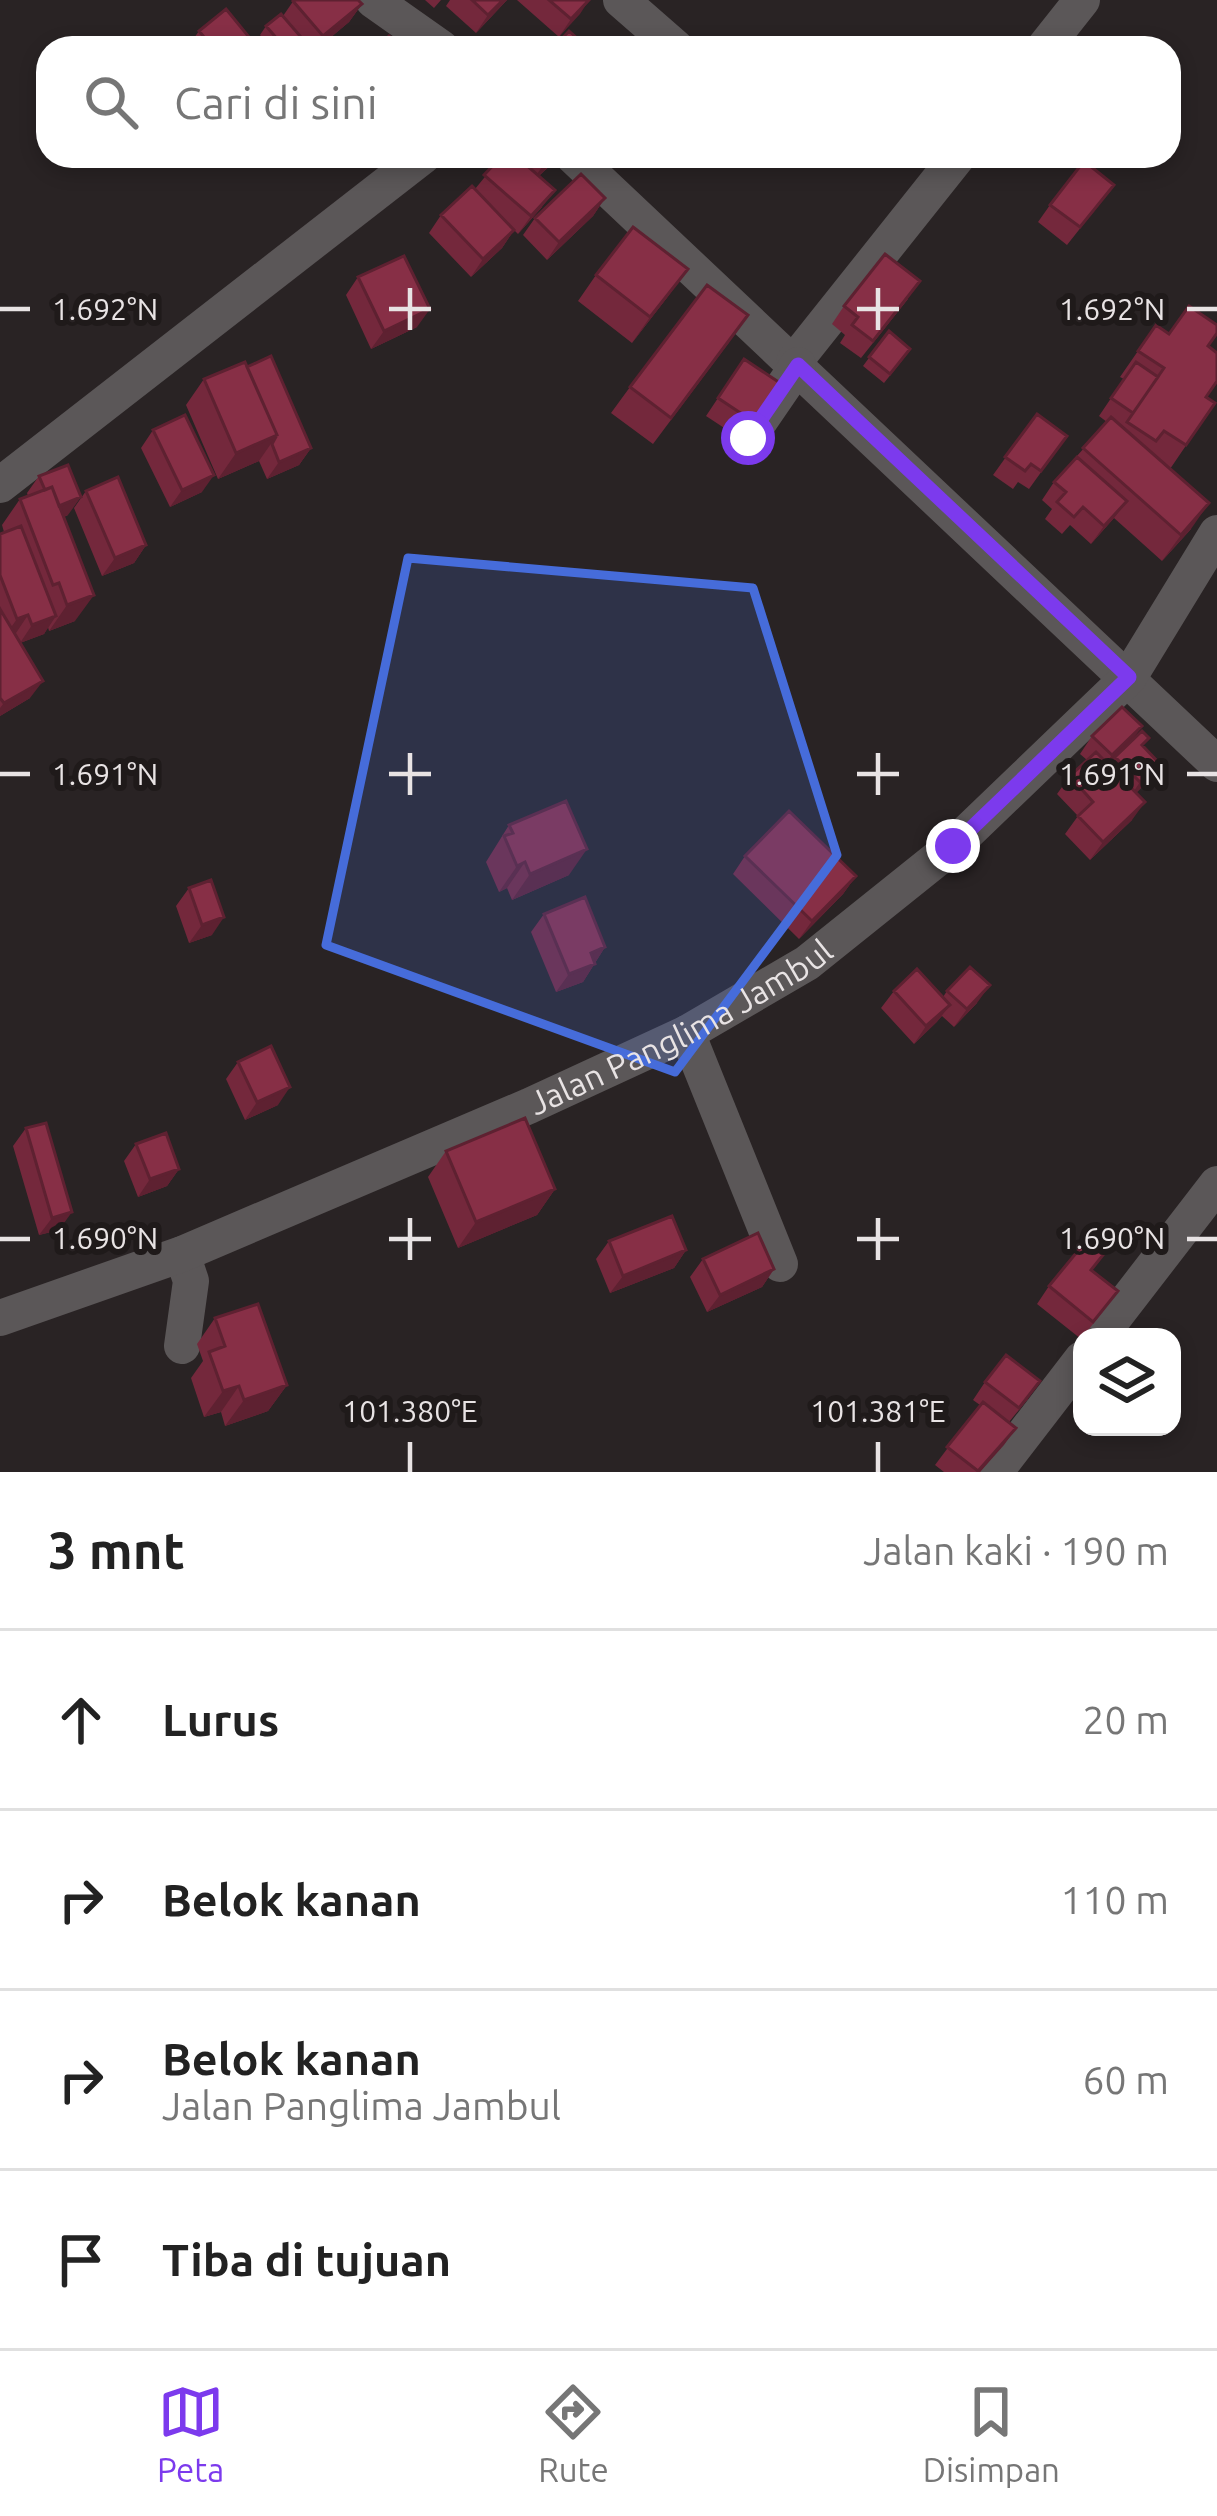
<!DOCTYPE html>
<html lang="id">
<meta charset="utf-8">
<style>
body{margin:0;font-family:Ubuntu,sans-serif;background:#f2f2f2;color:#222}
.controls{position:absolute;right:36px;bottom:36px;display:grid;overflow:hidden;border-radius:24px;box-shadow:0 6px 18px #0003}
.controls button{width:108px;height:108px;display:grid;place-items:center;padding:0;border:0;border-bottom:3px solid #e0e0e0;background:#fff;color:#222;font:60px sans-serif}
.stop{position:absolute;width:36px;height:36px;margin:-27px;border:9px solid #7c3aed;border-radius:50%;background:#fff}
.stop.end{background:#7c3aed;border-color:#fff;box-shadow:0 3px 12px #0008}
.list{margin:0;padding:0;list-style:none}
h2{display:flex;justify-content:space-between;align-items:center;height:156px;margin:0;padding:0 48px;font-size:51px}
h2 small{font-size:39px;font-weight:400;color:#767676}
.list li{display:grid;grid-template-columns:78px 1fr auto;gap:36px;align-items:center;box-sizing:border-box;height:180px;padding:0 48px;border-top:3px solid #e0e0e0}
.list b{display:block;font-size:45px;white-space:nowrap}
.list p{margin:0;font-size:39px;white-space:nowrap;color:#767676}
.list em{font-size:39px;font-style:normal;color:#767676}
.icon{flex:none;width:66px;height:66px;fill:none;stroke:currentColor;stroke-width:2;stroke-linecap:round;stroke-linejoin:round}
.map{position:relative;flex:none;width:1217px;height:1472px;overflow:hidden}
.search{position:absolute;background:#fff;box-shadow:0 6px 18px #0003;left:36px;right:36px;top:36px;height:132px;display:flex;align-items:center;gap:30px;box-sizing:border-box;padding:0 42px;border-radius:36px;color:#767676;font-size:45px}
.sheet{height:876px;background:#fff}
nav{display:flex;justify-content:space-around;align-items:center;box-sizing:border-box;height:168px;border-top:3px solid #e0e0e0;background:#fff;font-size:33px;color:#767676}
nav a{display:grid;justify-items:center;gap:6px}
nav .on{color:#7c3aed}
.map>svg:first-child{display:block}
</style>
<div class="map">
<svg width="1217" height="1472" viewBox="0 0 1217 1472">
<rect width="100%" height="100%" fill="#292324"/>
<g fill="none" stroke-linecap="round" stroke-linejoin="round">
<g stroke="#5b5758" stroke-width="36">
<path d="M373,0L441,48"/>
<path d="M621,0L676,48"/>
<path d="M1044,48L1082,0"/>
<path d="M573,156L1217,764"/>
<path d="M794,362L958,156"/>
<path d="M748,438L798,365"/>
<path d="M0,485L423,156"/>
<path d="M687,1033L780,1264"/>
<path d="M182,1254L191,1281L182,1346"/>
<path id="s1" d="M0,1318L182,1254L529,1106L687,1033L807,963L953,846L1129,677L1217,533"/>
<path d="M1099,1337L1217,1184"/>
<path d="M995,1472L1082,1359"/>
</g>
</g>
<path fill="#74283c" d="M294,0L362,4L349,22L324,43L306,48H271L260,35L266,26L283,16Z
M425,0H441L434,8Z
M450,0H507L476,33L446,6Z
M517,0H589L559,37Z
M199,31L258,48H187Z
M262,156H281L270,165Z
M502,156H554L556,160L539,176L542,207L518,234L514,230L502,248L471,277L429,233L441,215L475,189Z
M605,198L593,216L547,260L523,235L535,218Z
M1101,202L1067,245L1038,222L1050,205Z
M596,275L669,295L632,343L578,301Z
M358,277L417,327L371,349L346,295Z
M908,299L861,358L840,343L845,335L832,324L844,306Z
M1156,325L1169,334L1208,346L1206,397L1215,403L1170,469L1191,529L1162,561L1114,518L1091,544L1070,525L1062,534L1045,519L1052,509L1042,500L1054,482L1107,422L1099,416L1124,379L1120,377Z
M889,331L904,358L884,383L863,366Z
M730,341L653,444L611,413L630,387Z
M744,359L780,383L741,439L706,416Z
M204,379L311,448L299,465L267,479L259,461L218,479L186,405Z
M1037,414L1067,436L1029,489L1018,482L1013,489L993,475Z
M153,430L202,492L170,507L141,448Z
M39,476L68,515L64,517L75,621L49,631L48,627L44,634L20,643L30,698L0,716V534L4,532L2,525L20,499L28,496L27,493Z
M86,491L146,545L134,563L102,576L74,508Z
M1092,736L1132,740L1143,746L1147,782L1136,793L1132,820L1090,860L1065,834L1078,816L1057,794L1070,776L1087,760L1080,754Z
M509,825L569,875L512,900L507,888L499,892L486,862Z
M745,856L856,876L843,894L799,939L733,874Z
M189,888L212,935L189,943L176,906Z
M544,914L605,947L583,982L556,992L531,932Z
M894,991L943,997L947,991L977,1003L954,1027L942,1016L914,1044L881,1008Z
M238,1062L278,1105L245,1120L226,1079Z
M26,1128L59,1230L39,1235L13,1146Z
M136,1144L179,1169L167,1186L138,1197L124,1161Z
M446,1151L555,1189L537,1215L458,1248L428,1177Z
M609,1241L686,1250L674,1268L610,1293L596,1259Z
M703,1259L774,1269L762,1287L707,1312L690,1277Z
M1092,1270L1105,1309L1081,1339L1037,1304L1049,1286Z
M215,1318L287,1385L268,1411L225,1426L221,1412L204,1417L191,1378L203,1361L197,1344Z
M985,1382L1028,1399L1009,1422L1016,1428L980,1472H944L935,1465L980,1405L973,1400Z"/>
<path fill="#5e2131" d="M503,0H507L476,33L488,15Z
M589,0L580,14L559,37L571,19Z
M362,4L349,22L318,48H315L323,36Z
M554,156H559L530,184L542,167Z
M555,190L542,207L518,234L531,216Z
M605,198L593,216L547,260L559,242Z
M514,230L502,248L471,277L483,259Z
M688,269L669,295L632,343L650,317Z
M430,309L417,327L371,349L384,331Z
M277,435L259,461L218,479L236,453Z
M311,448L299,465L267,479L279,462Z
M214,475L202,492L170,507L182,490Z
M81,497L68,515L39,526L52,509Z
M1127,501L1114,518L1091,544L1104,526Z
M1209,503L1191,529L1162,561L1181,535Z
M146,545L134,563L102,576L115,558Z
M94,595L75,621L49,631L67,605Z
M28,615L16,633L4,637L17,619Z
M56,616L44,634L20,643L32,625Z
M43,681L30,698L0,716V708L4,703Z
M1142,726L1130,744L1099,773L1112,755Z
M1160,764L1147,782L1128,800L1140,782Z
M1145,802L1132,820L1090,860L1103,842Z
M587,849L569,875L512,900L530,874Z
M525,862L507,888L499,892L517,866Z
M856,876L843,894L799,939L812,921Z
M224,917L212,935L189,943L202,925Z
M605,947L583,982L556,992L569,974L591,953Z
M990,985L977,1003L954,1027L967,1009Z
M950,1005L937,1022L914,1044L926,1026Z
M290,1087L278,1105L245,1120L257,1102Z
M179,1169L167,1186L138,1197L150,1179Z
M555,1189L537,1215L458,1248L476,1222Z
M72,1212L59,1230L39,1235L52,1218Z
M686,1250L674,1268L610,1293L623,1276Z
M774,1269L762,1287L707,1312L720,1295Z
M287,1385L268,1411L225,1426L244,1400Z
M239,1386L221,1412L204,1417L223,1391Z
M1016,1428L1004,1445L980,1472H977Z"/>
<path fill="#872f46" stroke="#5e2131" stroke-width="3" d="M294,0H358L362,4L323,36L293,1Z
M472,0H503L488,15Z
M549,0H589L571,19Z
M226,9L258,48H213L199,31Z
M281,14L307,44L302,48H285L266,26Z
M569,31L588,48H553Z
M389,36L400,48H376Z
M319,38L328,48H307Z
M502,156H516L555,190L531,216L484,175Z
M532,156H554L542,167Z
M1084,161L1114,185L1080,227L1050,205Z
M581,174L605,198L559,242L535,218Z
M472,186L514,230L483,259L441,215Z
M633,227L688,269L650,317L596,275Z
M885,254L920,281L873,341L852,325L858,317L844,306Z
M404,256L430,309L384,331L358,277Z
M707,285L748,315L671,418L630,387Z
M1189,306L1217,325V333L1208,346L1217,353V381L1206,397L1215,403L1186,445L1164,431L1156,441L1127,422L1164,368L1138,351L1156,325L1169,334Z
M889,331L910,349L890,374L869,357Z
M271,356L311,448L279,462L272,444L277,435L247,367Z
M744,359L780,383L754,422L718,398Z
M245,362L277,435L236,453L204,379Z
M1136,362L1158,377L1133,413L1111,398Z
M1037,414L1067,436L1041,471L1031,464L1025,471L1005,457Z
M185,415L214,475L182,490L153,430Z
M1111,417L1209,503L1181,535L1083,448Z
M1077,457L1127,501L1104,526L1083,507L1074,517L1057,502L1066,492L1054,482Z
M68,465L81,497L59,506L52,487L45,490L39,476Z
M118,477L146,545L115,558L86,491Z
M52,487L94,595L67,605L59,583L53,585L20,499Z
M21,526L56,616L32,625L28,615L17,619L0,575V534Z
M0,609L43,681L4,703L0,698Z
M1122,707L1142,726L1112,755L1092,736Z
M1142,731L1149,738L1142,745L1160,764L1140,782L1115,757Z
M1096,752L1145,802L1103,842L1078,816L1093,802L1070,776Z
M566,801L587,849L530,874L525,862L517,866L504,836L513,833L509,825Z
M789,811L856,876L812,921L745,856Z
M211,880L224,917L202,925L189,888Z
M585,897L605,947L591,953L595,964L569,974L544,914Z
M970,967L990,985L967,1009L947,991Z
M917,969L950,1005L926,1026L894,991Z
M271,1046L290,1087L257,1102L238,1062Z
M525,1118L555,1189L476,1222L446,1151Z
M46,1123L72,1212L52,1218L26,1128Z
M166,1133L179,1169L150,1179L136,1144Z
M672,1216L686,1250L623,1276L609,1241Z
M758,1233L774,1269L720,1295L703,1259Z
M1086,1241L1103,1255L1091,1270L1118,1291L1093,1322L1049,1286Z
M258,1304L287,1385L244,1400L239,1386L223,1391L209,1352L225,1346L215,1318Z
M1006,1355L1040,1381L1019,1408L985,1382Z
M983,1402L1016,1428L978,1471L947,1447Z"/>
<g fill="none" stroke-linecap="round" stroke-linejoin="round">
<path stroke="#7c3aed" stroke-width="15" d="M748,438L798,365L1129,677L953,846"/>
</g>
<path fill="#466cda" fill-opacity="0.2" stroke="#466cda" stroke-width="9" stroke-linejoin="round" d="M408,558L753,588L837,855L675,1072L326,945Z"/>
<path fill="none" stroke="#e8e3e4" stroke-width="4.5" d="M410,288V330M878,288V330M0,309H30M389,309H431M857,309H899M1187,309H1217M410,753V795M878,753V795M0,774H30M389,774H431M857,774H899M1187,774H1217M410,1218V1260M878,1218V1260M0,1239H30M389,1239H431M857,1239H899M1187,1239H1217M410,1442V1472M878,1442V1472"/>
<g text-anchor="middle" stroke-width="12" stroke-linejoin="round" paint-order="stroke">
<g font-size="33" fill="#e8e3e4" stroke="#1f1a1a">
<text dy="12" stroke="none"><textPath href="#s1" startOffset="741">Jalan Panglima Jambul</textPath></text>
</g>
</g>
<g font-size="30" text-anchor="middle" fill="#e8e3e4" stroke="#1f1a1a" stroke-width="12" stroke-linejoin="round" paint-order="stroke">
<text x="105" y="320">1.692°N</text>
<text x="1112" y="320">1.692°N</text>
<text x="105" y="785">1.691°N</text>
<text x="1112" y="785">1.691°N</text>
<text x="105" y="1249">1.690°N</text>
<text x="1112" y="1249">1.690°N</text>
<text x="410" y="1422">101.380°E</text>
<text x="878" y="1422">101.381°E</text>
</g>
</svg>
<div class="controls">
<button><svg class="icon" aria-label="layers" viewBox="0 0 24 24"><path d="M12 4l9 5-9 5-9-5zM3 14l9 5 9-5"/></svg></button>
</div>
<div class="stop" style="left:748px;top:438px"></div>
<div class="stop end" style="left:953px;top:846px"></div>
<div class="search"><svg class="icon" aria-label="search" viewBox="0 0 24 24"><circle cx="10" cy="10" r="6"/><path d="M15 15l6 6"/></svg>Cari di sini</div>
</div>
<section class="sheet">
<h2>3 mnt<small>Jalan kaki · 190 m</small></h2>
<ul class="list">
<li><svg class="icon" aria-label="ahead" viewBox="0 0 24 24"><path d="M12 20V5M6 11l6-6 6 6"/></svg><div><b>Lurus</b></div><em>20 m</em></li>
<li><svg class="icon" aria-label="right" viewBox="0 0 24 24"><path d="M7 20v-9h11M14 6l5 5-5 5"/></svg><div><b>Belok kanan</b></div><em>110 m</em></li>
<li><svg class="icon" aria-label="right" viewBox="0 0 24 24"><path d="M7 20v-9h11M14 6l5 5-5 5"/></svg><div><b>Belok kanan</b><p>Jalan Panglima Jambul</p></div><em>60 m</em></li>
<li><svg class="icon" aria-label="arrive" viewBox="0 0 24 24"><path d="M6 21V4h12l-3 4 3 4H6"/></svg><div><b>Tiba di tujuan</b></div></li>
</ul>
</section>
<nav>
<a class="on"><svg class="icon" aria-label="map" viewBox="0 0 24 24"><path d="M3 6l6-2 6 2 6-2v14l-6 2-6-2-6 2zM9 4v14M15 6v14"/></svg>Peta</a>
<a><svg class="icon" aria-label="directions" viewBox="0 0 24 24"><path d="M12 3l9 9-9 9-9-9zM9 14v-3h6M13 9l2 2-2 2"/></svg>Rute</a>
<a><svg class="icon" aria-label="saved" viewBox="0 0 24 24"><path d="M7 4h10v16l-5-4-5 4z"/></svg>Disimpan</a>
</nav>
